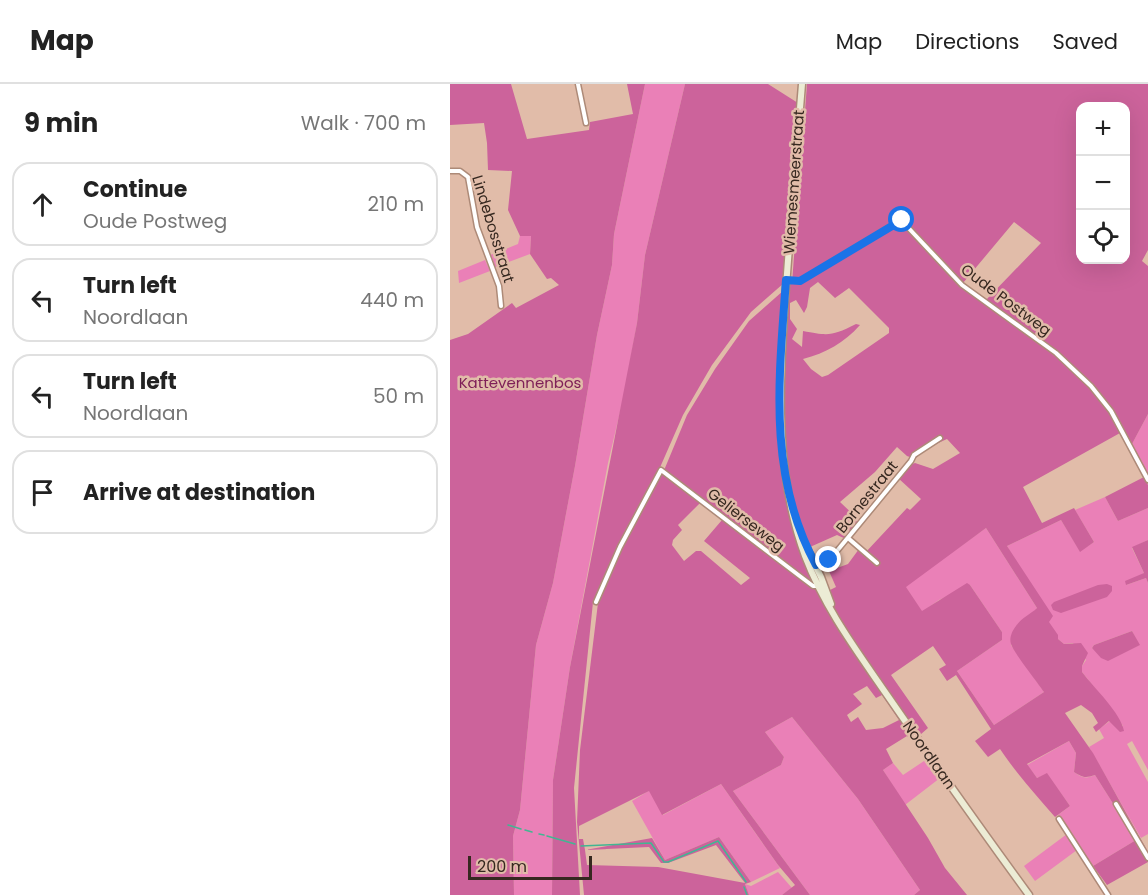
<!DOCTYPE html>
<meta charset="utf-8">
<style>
body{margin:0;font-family:Poppins,sans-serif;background:#f2f2f2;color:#222}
.controls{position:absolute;right:18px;top:18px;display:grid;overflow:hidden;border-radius:12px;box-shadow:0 6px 24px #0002}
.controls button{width:54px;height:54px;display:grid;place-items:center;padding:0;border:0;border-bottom:2px solid #e0e0e0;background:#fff;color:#222;font:30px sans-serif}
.scale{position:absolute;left:18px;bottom:15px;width:124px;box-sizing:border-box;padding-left:6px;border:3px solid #362820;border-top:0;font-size:16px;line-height:21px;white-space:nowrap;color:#362820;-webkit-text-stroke:4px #e1bca9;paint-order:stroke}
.stop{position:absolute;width:18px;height:18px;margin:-14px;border:4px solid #1a73e8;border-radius:50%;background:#fff}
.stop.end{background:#1a73e8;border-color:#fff;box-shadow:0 2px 6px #0008}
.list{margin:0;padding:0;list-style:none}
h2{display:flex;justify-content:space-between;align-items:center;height:78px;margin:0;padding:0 24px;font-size:26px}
h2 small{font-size:20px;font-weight:400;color:#767676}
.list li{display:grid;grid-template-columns:39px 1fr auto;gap:18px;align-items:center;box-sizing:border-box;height:84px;margin:0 12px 12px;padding:0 12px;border:2px solid #e0e0e0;border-radius:18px}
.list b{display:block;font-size:22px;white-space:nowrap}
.list p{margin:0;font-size:20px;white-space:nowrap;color:#767676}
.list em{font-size:20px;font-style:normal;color:#767676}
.icon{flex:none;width:33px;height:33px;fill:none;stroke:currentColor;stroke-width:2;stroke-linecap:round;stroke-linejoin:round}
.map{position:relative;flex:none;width:698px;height:811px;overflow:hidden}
header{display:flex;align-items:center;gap:36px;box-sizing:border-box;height:84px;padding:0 30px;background:#fff;border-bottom:2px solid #e0e0e0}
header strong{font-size:28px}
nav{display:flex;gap:33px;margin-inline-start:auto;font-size:21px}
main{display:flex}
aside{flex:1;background:#fff}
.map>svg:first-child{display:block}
</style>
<header>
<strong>Map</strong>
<nav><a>Map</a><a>Directions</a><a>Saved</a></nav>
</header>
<main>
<aside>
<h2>9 min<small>Walk · 700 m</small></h2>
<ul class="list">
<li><svg class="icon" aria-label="ahead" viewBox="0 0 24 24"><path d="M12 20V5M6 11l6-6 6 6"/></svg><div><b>Continue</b><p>Oude Postweg</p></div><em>210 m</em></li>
<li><svg class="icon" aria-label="left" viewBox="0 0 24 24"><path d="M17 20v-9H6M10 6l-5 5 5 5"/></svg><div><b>Turn left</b><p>Noordlaan</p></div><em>440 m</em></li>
<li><svg class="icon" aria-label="left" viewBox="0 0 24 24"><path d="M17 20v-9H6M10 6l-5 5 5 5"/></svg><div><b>Turn left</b><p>Noordlaan</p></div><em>50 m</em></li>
<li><svg class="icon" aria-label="arrive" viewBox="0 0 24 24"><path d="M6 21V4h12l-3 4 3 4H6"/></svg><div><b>Arrive at destination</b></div></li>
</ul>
</aside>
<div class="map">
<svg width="698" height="811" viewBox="0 0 698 811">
<rect width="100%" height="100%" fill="#e1bca9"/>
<path fill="#ea80b7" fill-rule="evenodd" d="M195,0H235L195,171L187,239L174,311L158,379L120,583L103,696L102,811H64L63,752L70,726L86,561L103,499L125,382L147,251L162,181L164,150Z
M81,151L80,170L45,183L40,171L68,160L70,152Z
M35,176L40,187L9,199L8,187Z
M698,330V391L682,360Z
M655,413L668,437L698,424V456L682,464L694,489L676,501L696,494L698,499V686L682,657L677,660L698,698V750L691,754L639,663L654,654L649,645L660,637L673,642L660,623L632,588V582L636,576L623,559L614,560L608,555L557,462L611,436L630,467L644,458L625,426ZM682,547L689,561L658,576L642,564L644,561Z
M536,444L587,524L561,561L594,608L544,641L507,587L552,556V548L520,501L489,516L472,528L455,502Z
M342,633L408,715L470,806L464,811H360L283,707L331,681L334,673L315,648Z
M619,657L626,669L624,688C632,694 636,695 645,691L686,756L643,782L608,731L620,722L597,690L587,694L577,681Z
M477,675L490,694L455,721L433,686L443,679L453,691Z
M271,700L330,784L301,798L269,753L215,776L182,717L200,706L213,731Z
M617,750L627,766L585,797L574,782Z
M328,788L342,804L332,811H299L295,800L301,802Z"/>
<path fill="#cc639b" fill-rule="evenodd" d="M0,0H61L77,55L139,46L140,38L183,30L177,0H195L164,150L162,181L147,251L125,382L103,499L86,561L70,726L63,752L64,811H0V256L18,250L62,219L66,224L109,201L101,194L97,195L80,170L81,152H70L58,126L62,87L38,86L37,59L34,39L0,41Z
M235,0H318L348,19L334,199L301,228L262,281L233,331L208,388L169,462L143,518L124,704L130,811H102L103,696L120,583L187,239L195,171Z
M357,0H698V166L692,177L698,182V330L682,360L677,362L670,349L573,403L592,439L624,424L644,458L630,468L611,436L557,462L603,532L599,538L608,551V555L614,560L631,559L638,569L632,582V588C644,604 671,629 674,647L670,648L659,637L646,648L643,643L648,639L642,629L631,621L615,629L643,669L698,768V778L657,801L643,782L686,756L645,691C636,694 633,694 624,688L626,669L619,657L577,680L587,694L597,689L620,722L605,733C586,711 566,689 550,665L538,673L525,657L541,645L506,591L497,597L489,585L496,581L483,562L441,591L478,644L463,657L457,652L436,665L443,679L433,686L478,754L495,784L517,811H464L470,806L408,715L342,633L315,648L334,673L331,681L283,707L360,811H332L345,801L328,781L271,700L212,731L199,707L129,742V755H133L135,766L202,754L215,776L269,753L301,798L295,800L299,811H134L127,738L130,666L148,519L172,462L215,384L237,331L265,285L299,237L342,199ZM630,22H676V176H630ZM564,138L591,159L536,216L513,199ZM368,198L385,214L399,204L439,244V249L378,291L372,293L361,285L353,275C376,269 394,259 410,241L406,240C382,252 379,252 353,247L352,263L342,255L347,245L340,235V219L346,216L354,229L357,223L360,204ZM497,355L510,369L483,385L465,379L457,382L448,394L471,415L460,426L457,424L415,469L409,465L398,480L379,487L386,503L378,507L360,463L387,451L396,455L409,436L390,418L425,388L447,363L457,372L465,375L475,365ZM250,419L272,436L254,457L300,494L291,501L251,467H246L234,477L222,461L223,456L232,446L228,441ZM536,444L587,524C581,530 572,533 566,542C562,547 559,554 561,560C564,569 588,599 594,608L544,641L507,587L552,556V548L520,501L517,499L472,527L456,503ZM417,602L426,614L432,611L449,636L433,644L416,646L408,633L401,638L397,631L412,620L403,610ZM266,761L295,799L208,783L137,781L135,766L199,763L211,779H218Z
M694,393L698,401V424L668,437L655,413Z
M698,456V499L696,494L676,501L675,497L694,489L682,463Z
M657,500L662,502V507L657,513L611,529L603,526L601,521L604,518L648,501Z
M682,547L690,561L658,577L651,574L642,564L644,561Z"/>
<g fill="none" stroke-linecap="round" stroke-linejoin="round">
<path stroke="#42b692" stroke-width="1.5" d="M58,741L71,745
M75,746L82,748
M89,750L94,751
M97,752L125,760
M131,762L201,759L214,778H218L268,757L296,798
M294,803L297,811"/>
<g stroke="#ad8a78" stroke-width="7">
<path id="minor" d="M128,0L136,39
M0,87H10L18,93L27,143L49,202L51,222
M336,196L350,197L451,136L512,201L606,269L641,302L661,327L698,396
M398,454L427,479
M363,482L382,473L461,377L464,371L490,354
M146,518L170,463L211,386L351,493L363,502H368
M666,720L698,774
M609,735L658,811"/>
</g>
<g stroke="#ad8a78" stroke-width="9">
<path id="secondary" d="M352,0C346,68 341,135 336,203C330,294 323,385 355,472C375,524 404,563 435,608C482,676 530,744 579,811
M354,458L371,493L381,520"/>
</g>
<use href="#minor" stroke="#fff" stroke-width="4"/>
<use href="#secondary" stroke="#ececd5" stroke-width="6"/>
</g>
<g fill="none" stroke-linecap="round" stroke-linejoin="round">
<path stroke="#1a73e8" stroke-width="8" d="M379,476L366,481C317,391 329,294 336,196L350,197L452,136"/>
</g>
<g text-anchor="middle" stroke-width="5" stroke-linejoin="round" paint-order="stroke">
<g font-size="15" fill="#362820" stroke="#e1bca9">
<text transform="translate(344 98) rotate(-86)" y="5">Wiemesmeerstraat</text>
<text transform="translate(43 145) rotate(73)" y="5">Lindebosstraat</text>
<text transform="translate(556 216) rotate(37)" y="5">Oude Postweg</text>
<text transform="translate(417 413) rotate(-51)" y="5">Bornestraat</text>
<text transform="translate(296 436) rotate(38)" y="5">Gelierseweg</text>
<text transform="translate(479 671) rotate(55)" y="5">Noordlaan</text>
</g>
<g font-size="15" fill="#7f2058" stroke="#e1bca9">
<text x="70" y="304">Kattevennenbos</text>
</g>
</g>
</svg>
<div class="controls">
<button>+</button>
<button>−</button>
<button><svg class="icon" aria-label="locate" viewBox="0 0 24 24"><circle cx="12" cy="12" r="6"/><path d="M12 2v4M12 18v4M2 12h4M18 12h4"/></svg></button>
</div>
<div class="scale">200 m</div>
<div class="stop" style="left:452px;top:136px"></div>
<div class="stop end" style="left:379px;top:476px"></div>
</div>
</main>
